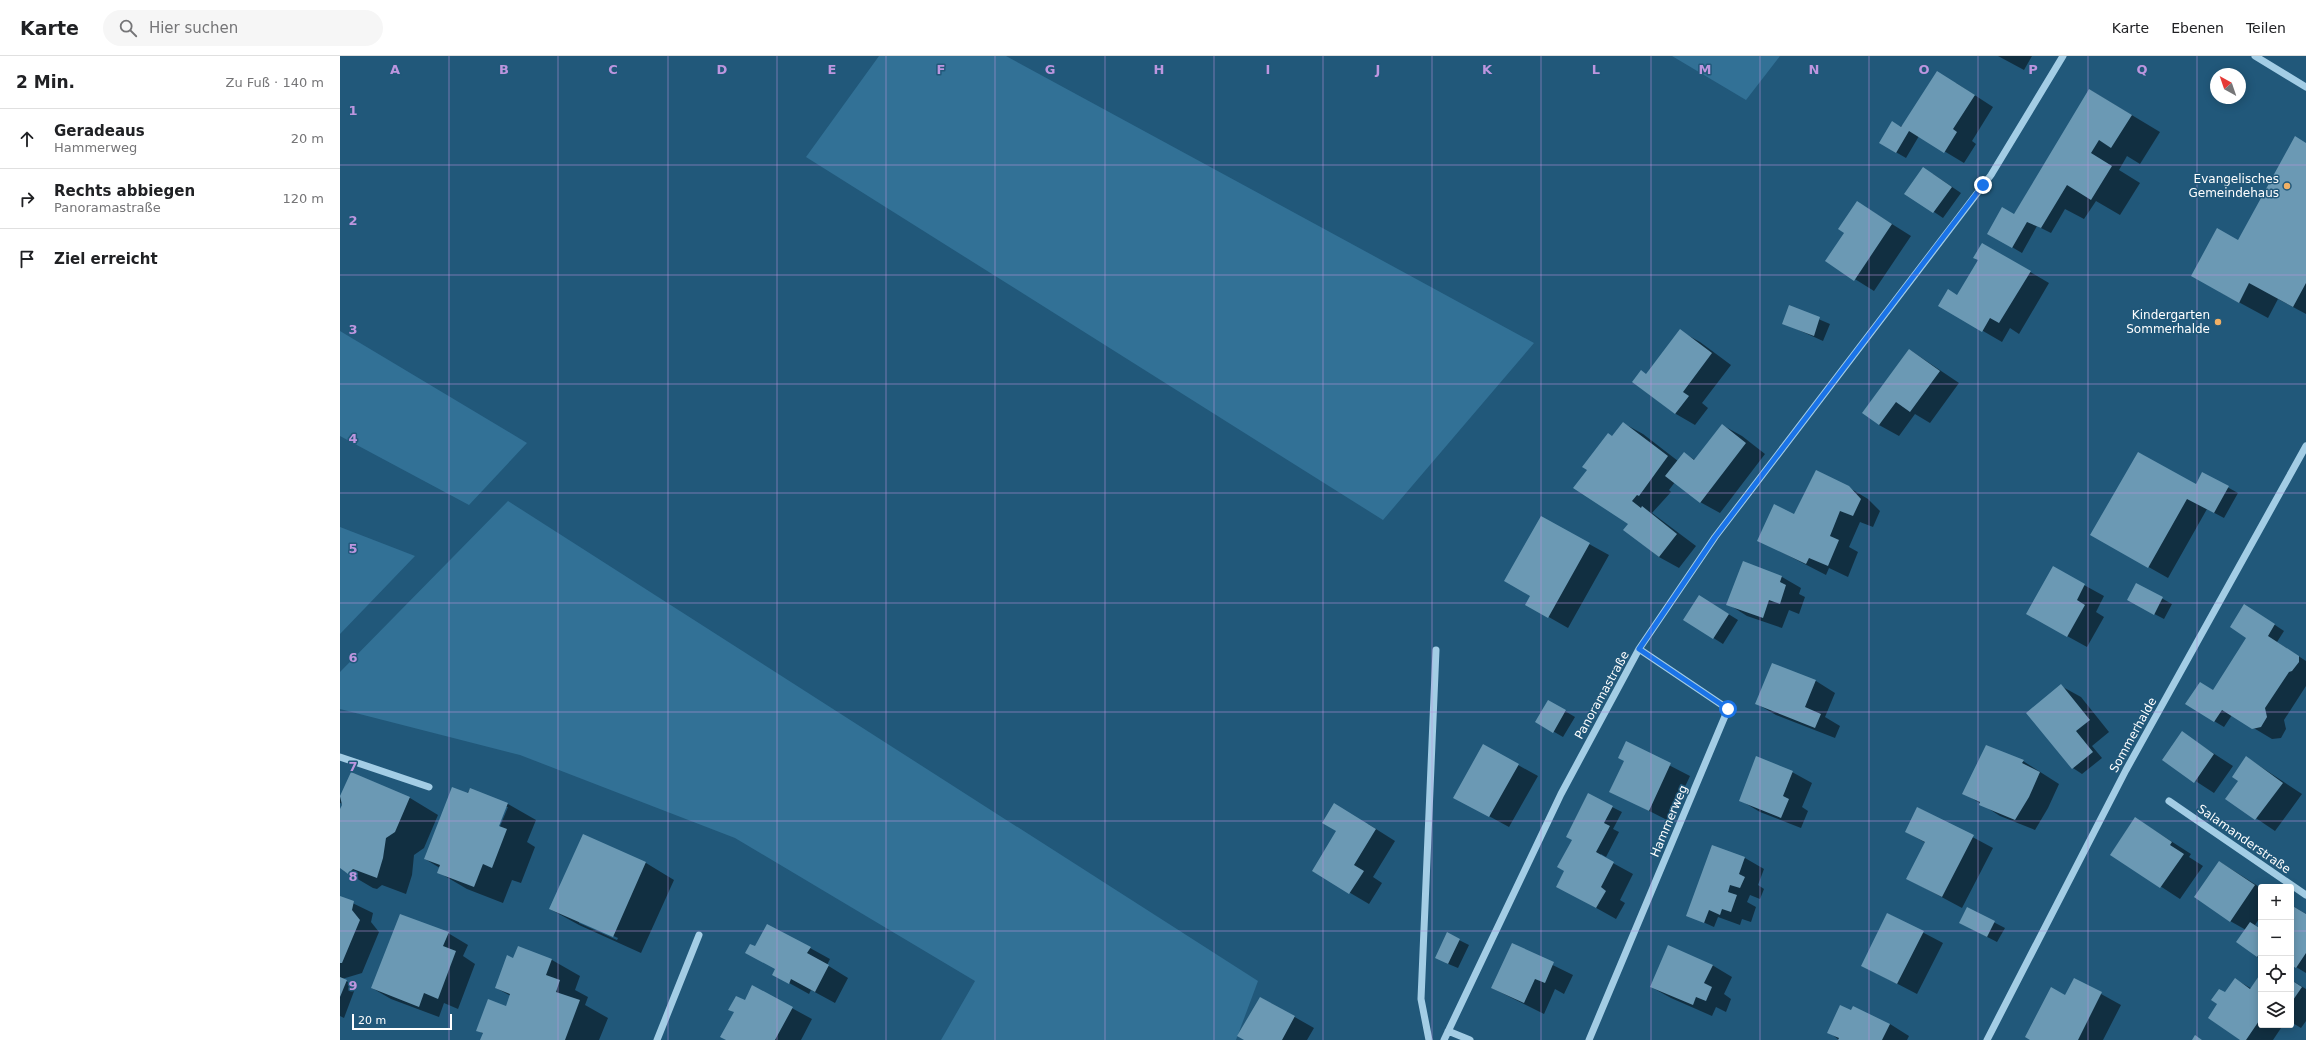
<!DOCTYPE html>
<html lang="de">
<meta charset="utf-8">
<style>
body{margin:0;font-family:"DejaVu Sans",sans-serif;background:#f6f6f6;color:#202124}
.controls{position:absolute;right:12px;bottom:12px;display:grid;overflow:hidden;border-radius:4px;box-shadow:0 2px 10px #0003}
.controls button{width:36px;height:36px;display:grid;place-items:center;padding:0;border:0;border-bottom:1px solid #e0e0e0;background:#fff;color:#202124;font:20px sans-serif}
.compass{position:absolute;left:1870px;top:12px;width:36px;height:36px;border-radius:50%;background:#fff;box-shadow:0 2px 10px #0003;rotate:320deg}
.scale{position:absolute;left:12px;bottom:10px;width:100px;box-sizing:border-box;padding-left:4px;border:2px solid #fff;border-top:0;font-size:11px;line-height:14px;white-space:nowrap;color:#fff;-webkit-text-stroke:3px #21587a;paint-order:stroke}
.stop{position:absolute;width:12px;height:12px;margin:-9px;border:3px solid #1a73e8;border-radius:50%;background:#fff}
.stop.end{background:#1a73e8;border-color:#fff;box-shadow:0 1px 4px #0008}
.list{margin:0;padding:0;list-style:none}
h2{display:flex;justify-content:space-between;align-items:center;height:52px;margin:0;padding:0 16px;font-size:17px}
h2 small{font-size:13px;font-weight:400;color:#757577}
.list li{display:grid;grid-template-columns:26px 1fr auto;gap:12px;align-items:center;box-sizing:border-box;height:60px;padding:0 16px;border-top:1px solid #e0e0e0}
.list b{display:block;font-size:15px;white-space:nowrap}
.list p{margin:0;font-size:13px;white-space:nowrap;color:#757577}
.list em{font-size:13px;font-style:normal;color:#757577}
.icon{flex:none;width:22px;height:22px;fill:none;stroke:currentColor;stroke-width:2;stroke-linecap:round;stroke-linejoin:round}
.map{position:relative;flex:none;width:1966px;height:984px;overflow:hidden}
header{display:flex;align-items:center;gap:24px;box-sizing:border-box;height:56px;padding:0 20px;background:#fff;border-bottom:1px solid #e0e0e0}
header strong{font-size:19px}
nav{display:flex;gap:22px;margin-inline-start:auto;font-size:14px}
.search{width:280px;height:36px;background:#f6f6f6;display:flex;align-items:center;gap:10px;box-sizing:border-box;padding:0 14px;border-radius:22px;color:#757577;font-size:15px}
main{display:flex}
aside{flex:1;background:#fff}
.map>svg:first-child{display:block}
</style>
<header>
<strong>Karte</strong>
<div class="search"><svg class="icon" aria-label="search" viewBox="0 0 24 24"><circle cx="10" cy="10" r="6"/><path d="M15 15l6 6"/></svg>Hier suchen</div>
<nav><a>Karte</a><a>Ebenen</a><a>Teilen</a></nav>
</header>
<main>
<aside>
<h2>2 Min.<small>Zu Fuß · 140 m</small></h2>
<ul class="list">
<li><svg class="icon" aria-label="ahead" viewBox="0 0 24 24"><path d="M12 20V5M6 11l6-6 6 6"/></svg><div><b>Geradeaus</b><p>Hammerweg</p></div><em>20 m</em></li>
<li><svg class="icon" aria-label="right" viewBox="0 0 24 24"><path d="M7 20v-9h11M14 6l5 5-5 5"/></svg><div><b>Rechts abbiegen</b><p>Panoramastraße</p></div><em>120 m</em></li>
<li><svg class="icon" aria-label="arrive" viewBox="0 0 24 24"><path d="M6 21V4h12l-3 4 3 4H6"/></svg><div><b>Ziel erreicht</b></div></li>
</ul>
</aside>
<div class="map">
<svg width="1966" height="984" viewBox="0 0 1966 984">
<rect width="100%" height="100%" fill="#21587a"/>
<path fill="#327196" d="M539,0H666L1194,287L1043,464L466,101Z
M1332,0H1440L1406,44Z
M0,275L187,387L129,449L0,380Z
M168,445L918,925L896,984H601L635,925L395,782L180,699L0,653V616Z
M0,471L75,500L0,578Z"/>
<path fill="#0007" fill-rule="evenodd" d="M1658,0H1692L1684,14Z
M1616,27L1653,51L1632,85L1636,88L1624,107L1579,80L1566,102L1540,87Z
M1750,34L1820,76L1800,108L1787,100L1779,114L1800,127L1780,159L1756,145L1744,163L1725,153L1711,177L1697,170L1682,197L1648,177L1674,159Z
M1966,88V258L1938,243L1928,262L1880,236L1898,185Z
M1593,118L1621,137L1603,162L1566,137Z
M1517,146L1571,180L1534,235L1486,205L1505,177Z
M1643,188L1709,227L1679,278L1670,272L1662,286L1600,250L1618,240L1639,204Z
M1450,251L1490,268L1483,285L1443,267Z
M1340,275L1360,286L1391,309L1362,347L1368,352L1355,369L1336,358L1293,326L1307,319Z
M1570,294L1619,327L1590,367L1575,358L1559,380L1539,369Z
M1283,367L1303,378L1338,405L1344,397L1355,404L1382,369L1402,380L1425,398L1380,457L1360,446L1335,426L1329,434L1331,436L1312,457L1356,490L1339,512L1319,501L1285,474L1290,467L1273,381Z
M1862,417L1898,437L1884,462L1867,453L1828,522L1752,479L1856,430Z
M1508,431L1528,443L1540,455L1533,471L1520,466L1509,491L1518,496L1508,521L1489,512L1486,519L1418,484Z
M1249,488L1269,499L1228,572L1186,548Z
M1403,506L1442,521L1461,532L1459,538L1465,541L1459,558L1449,554L1442,572L1407,560L1388,548Z
M1713,512L1764,540L1756,556L1764,561L1747,591L1707,569Z
M1796,528L1832,548L1824,563L1797,549Z
M1369,546L1398,564L1383,588L1345,564Z
M1914,555L1944,575L1937,586L1966,605V630L1944,664L1946,673L1941,682L1932,683L1892,659L1884,671L1874,665V635L1908,581Z
M1432,608L1476,625L1495,637L1485,661L1500,670L1495,682L1436,659L1417,648Z
M1721,630L1741,641L1769,676L1752,690L1762,702L1742,718L1733,712Z
M1208,645L1235,661L1223,681L1197,666Z
M1842,677L1893,710L1874,737L1823,704Z
M1286,687L1350,720L1329,765L1270,735L1285,705Z
M1647,690L1683,705L1719,728L1708,752L1695,774L1660,760L1624,737Z
M1906,701L1962,738L1935,775L1886,742L1899,725Z
M1178,709L1198,720L1169,771L1134,752Z
M1452,716L1472,727L1462,751L1468,755L1461,772L1420,756L1400,744Z
M12,717L70,742L98,759L84,792L74,799L72,819L66,838L42,829L37,833L33,832L4,815L0,810V755L3,748L0,747V742Z
M130,733L168,748L196,764L187,786L195,791L181,827L172,824L163,847L127,833L98,816L100,812L85,803ZM166,751H168L158,775L156,774Z
M1272,751L1282,756L1273,773L1279,776L1266,801L1261,798L1260,800L1293,818L1280,844L1285,847L1276,863L1217,830Z
M1578,752L1653,792L1622,852L1568,823L1586,787L1566,776Z
M1795,762L1851,798L1849,801L1863,810L1840,843L1771,798Z
M1028,768L1055,785L1033,821L1042,827L1029,848L973,815Z
M243,780L306,807L334,824L301,897L239,869L210,853ZM239,865L278,882L277,884L239,867Z
M1405,802L1424,813L1418,829L1424,833L1420,843L1410,839L1407,846L1416,851L1411,866L1402,863L1400,869L1378,861L1374,871L1347,859Z
M1880,806L1921,832V860L1915,869L1921,873V903L1917,901L1906,874L1890,865Z
M0,841L33,857L31,866L39,876L22,917L2,923L16,930L4,962L0,960Z
M1951,849L1966,858V917L1951,908Z
M1628,853L1665,872L1657,886L1630,872Z
M1548,858L1603,887L1577,938L1523,910Z
M108,877L128,889L123,900L135,908L118,953L104,947L99,961L51,943L32,932Z
M1107,878L1129,889L1118,912L1106,907Z
M1172,889L1233,919L1224,938L1215,933L1204,958L1152,932Z
M178,891L212,904L240,920L235,934L248,941L245,949L268,962L259,984H142L144,978L137,974L166,951L171,940L156,932L174,903Z
M470,892L490,903L487,909L508,922L495,947L471,934L469,938L433,918L436,913Z
M1372,909L1392,921L1384,938L1391,943L1386,956L1376,951L1372,960L1331,942L1311,931Z
M1921,919V969H1943L1933,984H1902L1885,938L1895,923L1912,933Z
M1734,923L1781,949L1763,984H1692L1726,940Z
M1951,924L1966,933V965L1961,972L1951,966Z
M413,931L472,963L461,984H387Z
M921,942L974,972L967,984H906Z
M1550,968L1569,980L1567,984H1499L1489,976Z"/>
<path fill="#6b99b4" d="M1597,15L1635,39L1613,73L1617,76L1604,97L1569,75L1556,97L1539,87L1552,65L1561,71Z
M1749,33L1792,59L1771,92L1759,84L1751,97L1772,110L1751,144L1727,129L1701,172L1687,166L1672,192L1647,178L1662,151L1674,158Z
M1955,80L1966,87V227L1953,251L1909,227L1899,247L1851,220L1877,172L1898,184Z
M1583,111L1612,131L1593,157L1564,138Z
M1517,145L1552,168L1514,225L1485,205L1504,177L1498,173Z
M1642,187L1691,215L1659,267L1650,262L1642,276L1598,250L1608,233L1617,239L1638,204L1633,202Z
M1449,249L1480,261L1474,280L1442,268Z
M1340,273L1372,297L1343,336L1349,340L1335,358L1292,326L1301,314L1306,318Z
M1569,293L1600,315L1570,356L1556,346L1539,369L1522,357Z
M1283,366L1328,400L1299,440L1297,439L1292,445L1301,452L1302,450L1337,478L1319,501L1283,474L1288,468L1233,432L1247,414L1242,411L1268,377L1272,380Z
M1382,368L1406,387L1360,447L1325,420L1344,396L1354,404Z
M1798,396L1856,428L1862,416L1889,430L1874,457L1847,443L1808,512L1750,479Z
M1476,414L1509,430L1521,443L1513,460L1500,455L1490,480L1499,484L1488,510L1469,502L1466,508L1417,485L1434,448L1454,458Z
M1201,460L1250,487L1208,562L1185,549L1190,540L1164,525Z
M1403,505L1442,520L1440,526L1446,529L1440,548L1429,544L1423,562L1386,549Z
M1713,510L1745,528L1737,544L1745,549L1727,581L1686,558Z
M1796,527L1823,541L1814,559L1787,544Z
M1359,539L1389,558L1373,583L1343,564Z
M1904,548L1935,568L1928,580L1959,600V606L1952,615L1949,616L1925,652L1927,661L1921,671L1912,673L1882,654L1874,666L1845,648L1860,626L1873,634L1906,582L1890,571Z
M1432,607L1476,624L1465,651L1481,658L1475,672L1415,648Z
M1721,628L1750,664L1736,675L1753,696L1732,713L1686,657Z
M1208,644L1226,654L1213,677L1195,666Z
M1842,675L1874,698L1854,727L1822,704Z
M1286,685L1331,707L1309,755L1269,736L1284,705L1278,702Z
M1143,688L1179,708L1149,761L1113,742Z
M1646,689L1684,704L1682,707L1700,716L1689,741L1675,764L1639,749L1640,746L1622,738Z
M1416,700L1453,715L1443,740L1449,743L1441,762L1399,745Z
M1906,700L1943,727L1915,764L1885,743L1898,725L1892,721Z
M11,716L70,741L55,776L46,782L43,802L37,822L13,813L8,818L0,812V753L2,749L0,740Z
M112,731L128,737L130,732L168,747L159,770L167,773L152,812L143,808L134,831L97,817L100,809L84,803Z
M1248,737L1273,750L1264,767L1270,770L1256,796L1274,806L1261,831L1266,835L1256,852L1216,831L1224,815L1217,811L1232,784L1226,781Z
M994,747L1036,773L1014,809L1024,815L1009,838L972,815L996,775L982,767Z
M1577,751L1634,779L1602,841L1566,823L1585,786L1565,776Z
M1795,761L1832,786L1830,789L1844,798L1820,832L1770,799Z
M243,778L306,806L273,881L209,853Z
M1372,789L1405,801L1399,818L1405,821L1400,832L1390,829L1388,836L1397,839L1391,856L1382,853L1380,859L1369,854L1364,867L1346,860Z
M1879,805L1915,829L1890,866L1854,841Z
M0,840L14,845L12,854L20,864L2,907H0Z
M1951,849L1966,858V897L1956,912L1951,909Z
M1627,851L1655,865L1647,881L1619,867Z
M1547,857L1584,875L1557,928L1521,910Z
M60,858L109,876L103,890L116,895L98,943L84,937L79,951L31,932Z
M1910,866L1921,873V896L1917,901L1896,886Z
M427,868L471,891L467,897L489,909L475,936L451,923L449,928L432,919L435,913L405,897L410,888L415,890Z
M1107,876L1120,883L1108,908L1095,902Z
M1172,887L1214,906L1205,927L1195,923L1184,947L1151,932Z
M1328,889L1373,909L1364,927L1372,931L1366,945L1356,941L1353,949L1310,931Z
M178,890L212,903L206,919L220,924L216,936L240,944L225,984H140L143,977L136,975L148,943L166,950L170,938L155,932L167,899L173,902Z
M1921,917V962L1906,984H1900L1868,962L1877,948L1871,944L1879,933L1885,936L1895,922L1910,933Z
M0,921L7,924L0,941Z
M1734,922L1762,936L1738,984H1690L1685,981L1711,931L1725,939Z
M1951,924L1962,931L1951,947Z
M412,929L453,951L435,984H386L380,981L394,956L388,954L396,940L405,944Z
M920,941L955,960L942,984H904L897,980Z
M1500,949L1511,954L1513,950L1550,968L1542,984H1498L1499,982L1487,977Z
M1855,979L1862,984H1852Z"/>
<g fill="none" stroke-linecap="round" stroke-linejoin="round">
<path stroke="#a3cde5" stroke-width="7" d="M1915,0L1966,31
M0,701L89,731
M1829,745L1966,839
M1108,975L1130,984
M317,984L359,879
M1089,984L1081,943L1096,594
M1104,984L1221,738L1299,593L1375,481L1651,119L1723,0
M1249,984L1388,653L1299,593
M1647,984L1786,714L1966,390"/>
</g>
<g fill="none" stroke-linecap="round" stroke-linejoin="round">
<path stroke="#1a73e8" stroke-width="5" d="M1388,653L1299,593L1375,481L1643,129"/>
</g>
<path fill="none" stroke="#bd96df" stroke-width="1" stroke-opacity="0.55" d="M109,0V984M218,0V984M328,0V984M437,0V984M546,0V984M655,0V984M765,0V984M874,0V984M983,0V984M1092,0V984M1201,0V984M1311,0V984M1420,0V984M1529,0V984M1638,0V984M1748,0V984M1857,0V984M0,109H1966M0,219H1966M0,328H1966M0,437H1966M0,547H1966M0,656H1966M0,765H1966M0,875H1921M1951,875H1966"/>
<g fill="#f1b065" stroke="#21587a" stroke-width="1.5">
<circle cx="1947" cy="130" r="4"/>
<circle cx="1878" cy="266" r="4"/>
</g>
<g text-anchor="middle" stroke-width="3" stroke-linejoin="round" paint-order="stroke">
<g font-size="12" fill="#fff" stroke="#21587a" text-anchor="end">
<text x="1939" y="127">Evangelisches<tspan x="1939" dy="14">Gemeindehaus</tspan></text>
<text x="1870" y="263">Kindergarten<tspan x="1870" dy="14">Sommerhalde</tspan></text>
</g>
<g font-size="12" fill="#fff" stroke="#21587a">
<text transform="translate(1262 639) rotate(-61)" y="4">Panoramastraße</text>
<text transform="translate(1793 679) rotate(-61)" y="4">Sommerhalde</text>
<text transform="translate(1329 765) rotate(-67)" y="4">Hammerweg</text>
<text transform="translate(1904 783) rotate(35)" y="4">Salamanderstraße</text>
</g>
</g>
<g font-size="13" text-anchor="middle" font-weight="bold" fill="#bd96df" stroke="#21587a" stroke-width="3" stroke-linejoin="round" paint-order="stroke">
<text x="55" y="18">A</text>
<text x="164" y="18">B</text>
<text x="273" y="18">C</text>
<text x="382" y="18">D</text>
<text x="492" y="18">E</text>
<text x="601" y="18">F</text>
<text x="710" y="18">G</text>
<text x="819" y="18">H</text>
<text x="928" y="18">I</text>
<text x="1038" y="18">J</text>
<text x="1147" y="18">K</text>
<text x="1256" y="18">L</text>
<text x="1365" y="18">M</text>
<text x="1474" y="18">N</text>
<text x="1584" y="18">O</text>
<text x="1693" y="18">P</text>
<text x="1802" y="18">Q</text>
<text x="13" y="59">1</text>
<text x="13" y="169">2</text>
<text x="13" y="278">3</text>
<text x="13" y="387">4</text>
<text x="13" y="497">5</text>
<text x="13" y="606">6</text>
<text x="13" y="715">7</text>
<text x="13" y="825">8</text>
<text x="13" y="934">9</text>
</g>
</svg>
<div class="controls">
<button>+</button>
<button>−</button>
<button><svg class="icon" aria-label="locate" viewBox="0 0 24 24"><circle cx="12" cy="12" r="6"/><path d="M12 2v4M12 18v4M2 12h4M18 12h4"/></svg></button>
<button><svg class="icon" aria-label="layers" viewBox="0 0 24 24"><path d="M12 4l9 5-9 5-9-5zM3 14l9 5 9-5"/></svg></button>
</div>
<svg class="compass" viewBox="-18 -18 36 36"><path d="M0-13l5 13h-10z" fill="#e53935"/><path d="M0 13l5-13h-10z" fill="#757577"/></svg>
<div class="scale">20 m</div>
<div class="stop" style="left:1388px;top:653px"></div>
<div class="stop end" style="left:1643px;top:129px"></div>
</div>
</main>
